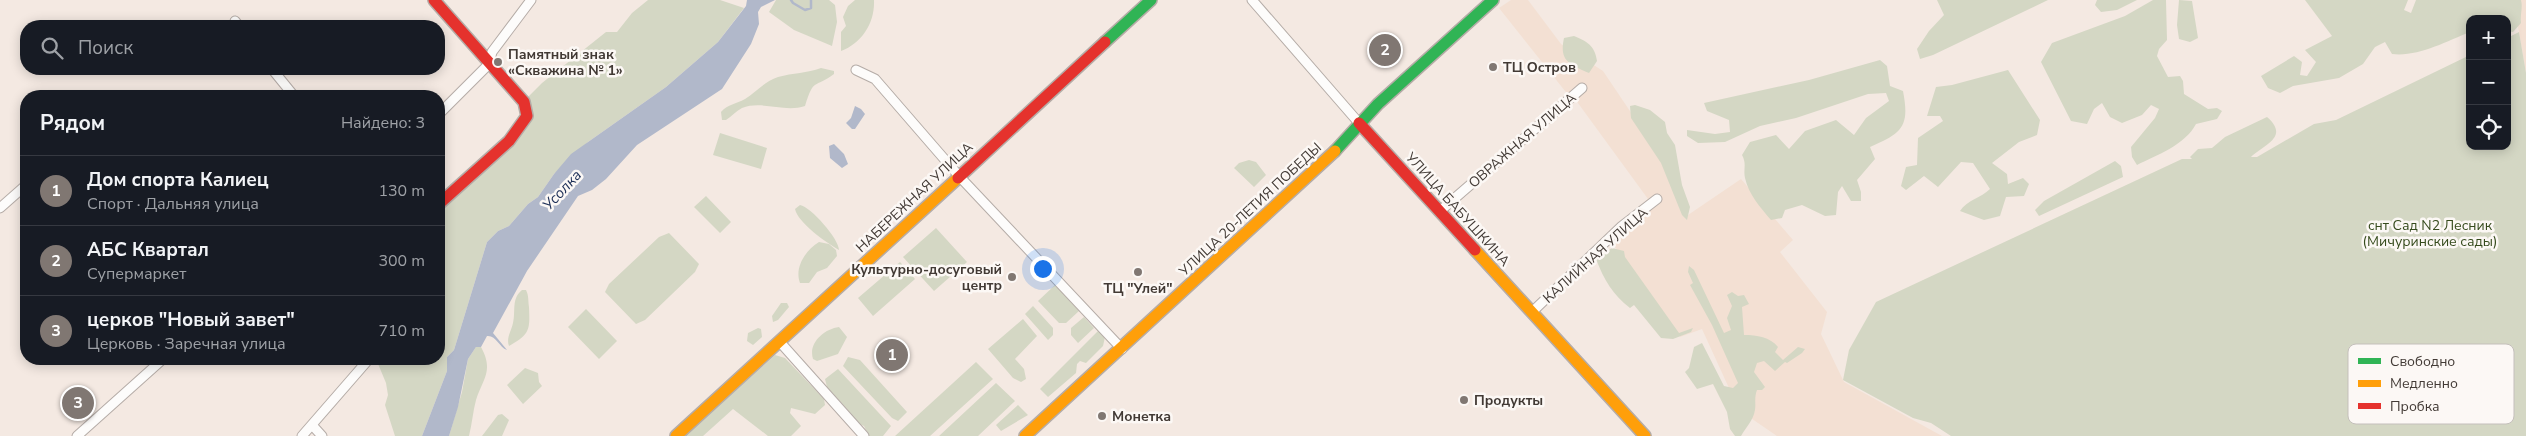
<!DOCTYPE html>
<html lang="ru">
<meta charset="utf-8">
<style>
body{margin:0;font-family:"Nunito Sans",sans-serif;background:#20242c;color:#f1f3f6}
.controls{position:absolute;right:15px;top:15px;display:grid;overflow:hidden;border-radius:10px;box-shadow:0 2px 12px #0003}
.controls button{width:45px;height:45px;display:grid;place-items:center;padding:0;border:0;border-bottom:1px solid #363941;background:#171b24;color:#f1f3f6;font:25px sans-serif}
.you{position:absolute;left:1042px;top:268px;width:18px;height:18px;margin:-12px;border:4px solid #fff;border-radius:50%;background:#1a73e8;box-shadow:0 0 0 8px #1a73e833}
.badge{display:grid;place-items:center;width:32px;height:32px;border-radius:50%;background:#807772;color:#fff;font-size:16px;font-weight:700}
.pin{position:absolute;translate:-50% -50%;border:2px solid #fff;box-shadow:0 1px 5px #0006}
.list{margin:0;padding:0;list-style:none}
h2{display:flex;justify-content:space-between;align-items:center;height:65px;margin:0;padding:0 20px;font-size:21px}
h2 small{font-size:16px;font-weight:400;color:#9ea1a6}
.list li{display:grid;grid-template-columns:32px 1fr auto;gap:15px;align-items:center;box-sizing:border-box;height:70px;padding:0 20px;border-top:1px solid #363941}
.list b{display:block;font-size:19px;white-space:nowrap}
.list p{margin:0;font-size:16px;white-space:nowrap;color:#9ea1a6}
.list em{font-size:16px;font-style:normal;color:#9ea1a6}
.icon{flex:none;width:28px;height:28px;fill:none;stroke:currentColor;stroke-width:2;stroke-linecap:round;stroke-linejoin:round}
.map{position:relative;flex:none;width:2526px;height:436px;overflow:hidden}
.search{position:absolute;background:#171b24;box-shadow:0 2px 12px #0003;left:20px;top:20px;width:425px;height:55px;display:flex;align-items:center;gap:12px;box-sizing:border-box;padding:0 18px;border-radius:20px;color:#9ea1a6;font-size:19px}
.panel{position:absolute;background:#171b24;box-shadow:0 2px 12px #0003;left:20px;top:90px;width:425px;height:275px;border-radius:20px}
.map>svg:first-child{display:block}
</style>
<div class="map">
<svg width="2526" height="436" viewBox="0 0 2526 436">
<rect width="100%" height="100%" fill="#f4e9e2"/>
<path fill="#f3e0d3" d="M1511,0H1528L1561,44L1603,71L1669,169L1688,215L1741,179L1793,240L1780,252L1827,312L1821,334L1844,382L1942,436H1777L1739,410L1702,329L1680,337L1607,236L1648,199L1575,99L1565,91L1499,8Z
M2513,0H2526V73L2519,32Z"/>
<path fill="#d4d7c4" d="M648,0H720L744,8L718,42L666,87L588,142L554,174L538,197L528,204L509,226L498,231L487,242L454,350L447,357V371L422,436H395L385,405L388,395L386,383L376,359H439V207L510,143L527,98L542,83L606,32H617L632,13Z
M776,0H829L835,5L837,22L832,46L794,30L769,12Z
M855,0H874C875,23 862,43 841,51V32L846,26L843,17L848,6Z
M1937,0H2048L1933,55L1920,59L1917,49L1929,31L1944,15Z
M2097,0H2137L2117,10L2101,12L2095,5Z
M2153,0H2166L2167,40L2159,49L2157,56L2168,77L2180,76L2183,81L2184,94L2208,109L2217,108L2222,111L2217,119L2196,124C2185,145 2157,155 2137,165L2132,157L2131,147L2155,118L2159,109L2151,105L2142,115L2122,123L2110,117L2102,103L2094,109L2087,124L2071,121L2041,62L2052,43L2125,16Z
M2179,0L2192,1L2198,38L2190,42L2179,39L2177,25Z
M2305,0H2408L2404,10L2411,13L2416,0H2521C2523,8 2520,14 2521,23L2513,32L2507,31V19H2470V32C2445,42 2418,57 2392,54L2385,42L2375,47L2363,64L2339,78L2293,86L2280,93L2268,88L2261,76L2294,56L2302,62L2300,75L2307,76L2316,62L2305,50L2332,36Z
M2519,32L2526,73V436H1951L1931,423L1913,418L1843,380L1849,350L1876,302L2182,159H2192L2190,157L2198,149L2212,148L2225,137L2267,117C2290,137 2264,145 2251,157H2257L2314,124L2336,120L2470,55V146H2507V38Z
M1574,36C1587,41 1595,46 1597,61L1589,73C1569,64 1559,61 1564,38Z
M1880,60L1887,66L1890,86L1903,91C1910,127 1902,133 1870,147L1875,159L1857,180L1861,192V201H1851L1842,186L1838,192L1836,215L1825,216L1802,205L1785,210L1782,218L1771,220C1760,207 1749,195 1745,178C1743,169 1747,164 1742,155L1750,142L1776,135L1789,149L1805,131L1836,120L1854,135L1866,118L1889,101L1886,93L1868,94L1796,118L1760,126L1725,142L1698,143L1687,136V130L1715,134L1730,132L1729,120L1707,111L1704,103L1809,80Z
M821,68L834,71V74C814,89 814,77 805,106C784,113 762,100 742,108C736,111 731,117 726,120H722L721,112C728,104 736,104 745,99C756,92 765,81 778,77C793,73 807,73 821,68Z
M2008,70L2040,120L2037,135L2019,142L1992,163L2007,174L2008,184L2023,178L2029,184L2024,196L2006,197L2000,216L1984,220L1960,211C1967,200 1981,198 1990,189L1973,163L1961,162L1938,187L1924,176L1906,190L1901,186L1906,167L1917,165L1918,138L1943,121L1940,116H1927L1936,87L1952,85Z
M1635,105L1650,110L1665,122L1667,133L1675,145L1682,185L1690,207L1687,220L1682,215L1661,163L1631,118L1630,106Z
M720,133L767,148L761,169L713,155Z
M1249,160L1256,162L1266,175L1254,187L1234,168L1239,163Z
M2115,161L2121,166L2123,177L2039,216L2035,210L2044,201Z
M706,196L731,222L720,233L694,207Z
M800,205C811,207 839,239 839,250C827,243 798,223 795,209Z
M936,228L967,262L934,291L903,257Z
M669,233L699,264L695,272L645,320L636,324L605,292L609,284L659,237Z
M819,242L829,244L836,250L837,256L827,268L817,272L809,283H800C794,267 806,250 819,242Z
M1612,248L1624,251L1625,257L1679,333L1693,328L1691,332L1673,339L1661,338L1634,305L1630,308C1613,295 1604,280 1596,259Z
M900,262L915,279L873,316L858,298Z
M1689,266L1694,270L1724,333L1731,330L1727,318L1732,306L1727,295L1732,292L1738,296L1744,295L1749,304L1742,307L1744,335C1757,335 1770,337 1778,347L1775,352L1783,360L1798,347L1805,349L1802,353L1787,363L1785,362L1775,371L1764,361L1757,363L1754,372L1765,387L1762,390H1757C1754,398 1756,403 1755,410C1753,421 1746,427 1741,436H1735L1730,429L1727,412L1713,384L1697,389L1685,372L1689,368L1694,347L1702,343L1724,386L1733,388L1738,383L1712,325L1690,285L1693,283L1688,272Z
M1055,285L1079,311L1066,323H1059L1038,301Z
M522,290H526C529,296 528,301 529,307C530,330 530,334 509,346C506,338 511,332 513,323C516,311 511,299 522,290Z
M781,303H787L789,307L778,320L773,322L772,316Z
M1033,306L1053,328V335L1048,340L1025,314Z
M586,309L617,341L599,359L568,327Z
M1084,317L1094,328L1078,343L1071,335V328Z
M1023,319L1037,336L1015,359L1024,369L1026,379L1021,382L1013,378L988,349Z
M839,327L847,337L838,354L817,361L813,359C808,343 824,329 839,327Z
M758,328L761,329L762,337L753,345L747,341L748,333Z
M1099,330L1105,337L1103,346L1086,363L1080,361L1077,364L1076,373L1048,397L1040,389Z
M476,347H481C494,371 483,378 476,400C473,411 472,424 469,436H449L462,392L468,359Z
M775,355L785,358L824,399L825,405L815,414L791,408L790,413L801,426L791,436H768L733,409L703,436H685Z
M848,357L860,360L907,412L898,421L892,418L843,366Z
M976,362L993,379L930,436H895Z
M525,368L538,373L539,382L542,386L523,404L507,385Z
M838,369L891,426L883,436H869L864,426L855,422L848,410L827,387L825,379Z
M996,383L1015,401L978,436H939Z
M1018,405L1028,415L1001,431L996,425Z
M502,414L509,420L502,436H482L498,415Z"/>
<path fill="#b1b8ca" d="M747,0H775L761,7L758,12L759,24L751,44L722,89L637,145L606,179L592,190L578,196L527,271L493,333L507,350C499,347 496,335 487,336L481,347H476L468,359L458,407L449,436H422L447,371V357L454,350L487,242L498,231L509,226L528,204L538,197L554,174L571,154L666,87L718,42L746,6Z
M855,106L861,109L865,114L855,129H852L846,123L851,118Z
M834,144L844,154L848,164L842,168L830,158L829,146Z"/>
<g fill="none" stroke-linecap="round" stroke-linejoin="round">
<path stroke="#b1b8ca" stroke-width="2.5" d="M791,0L793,3L805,10L811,8V0"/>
<g stroke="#b5aca7" stroke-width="11">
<path id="street" d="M1252,0L1359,123
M235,21L239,26
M272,69L294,96
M856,70L875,79L959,176L1122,349
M439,114L489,64L492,52L531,0
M0,208L26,185
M1440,211L1582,88
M1532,312L1622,226L1657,199
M779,341L864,436
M312,425L322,436
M77,436L163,359
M302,436L369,359"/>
</g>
<g stroke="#b5aca7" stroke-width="14">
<path id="fast" d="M1105,42L1151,0
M1335,151L1378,104L1493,0"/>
</g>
<g stroke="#b5aca7" stroke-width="14">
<path id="slow" d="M1475,250L1645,436
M676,436L958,178
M1025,436L1335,151"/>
</g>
<g stroke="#b5aca7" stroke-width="14">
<path id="jam" d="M434,0L524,102L527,116L509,141L439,204
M1359,123L1475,250
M958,178L1105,42"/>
</g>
<use href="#street" stroke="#fdfcfb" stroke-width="9"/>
<use href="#fast" stroke="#30b455" stroke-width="11"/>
<use href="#slow" stroke="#ff9f0a" stroke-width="11"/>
<use href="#jam" stroke="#e5322d" stroke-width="11"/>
</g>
<g fill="#807772" stroke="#fcf8f5" stroke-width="2">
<circle cx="498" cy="62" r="5"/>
<circle cx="1493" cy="67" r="5"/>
<circle cx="1138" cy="272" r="5"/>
<circle cx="1012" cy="277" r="5"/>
<circle cx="1464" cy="400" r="5"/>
<circle cx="1102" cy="416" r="5"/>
</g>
<g text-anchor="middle" stroke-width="5" stroke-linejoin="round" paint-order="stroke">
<g font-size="14" font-weight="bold" fill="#423a35" stroke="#fcf8f5" text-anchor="start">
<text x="508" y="59">Памятный знак<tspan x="508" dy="16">«Скважина № 1»</tspan></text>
<text x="1503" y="72">ТЦ Остров</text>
<text x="1002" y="274" text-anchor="end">Культурно-досуговый<tspan x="1002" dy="16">центр</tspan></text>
<text x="1138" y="293" text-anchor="middle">ТЦ "Улей"</text>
<text x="1474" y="405">Продукты</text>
<text x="1112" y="421">Монетка</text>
</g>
<g font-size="14" fill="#423a35" stroke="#fcf8f5">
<text transform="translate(1522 140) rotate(-41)" y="5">ОВРАЖНАЯ УЛИЦА</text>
<text transform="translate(914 197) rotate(-43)" y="5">НАБЕРЕЖНАЯ УЛИЦА</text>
<text transform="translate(1250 209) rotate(-43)" y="5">УЛИЦА 20-ЛЕТИЯ ПОБЕДЫ</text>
<text transform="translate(1458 209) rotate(48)" y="5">УЛИЦА БАБУШКИНА</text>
<text transform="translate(1595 255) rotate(-42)" y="5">КАЛИЙНАЯ УЛИЦА</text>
</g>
<g font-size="14" fill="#364b1d" stroke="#fcf8f5">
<text x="2430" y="230">снт Сад N2 Лесник<tspan x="2430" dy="16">(Мичуринские сады)</tspan></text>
</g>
<g font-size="15" font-style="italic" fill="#1c2e56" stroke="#fcf8f5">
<text transform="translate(562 190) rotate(-47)" y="5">Усолка</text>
</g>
</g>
<rect x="2348" y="344" width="166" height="80" rx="8" fill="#fcf8f5" stroke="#c4bfbb" stroke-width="1"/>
<rect x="2358" y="358" width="23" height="6" fill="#30b455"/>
<rect x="2358" y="380" width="23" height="7" fill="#ff9f0a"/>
<rect x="2358" y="403" width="23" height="6" fill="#e5322d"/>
<g font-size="14" fill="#423a35">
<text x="2390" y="366">Свободно</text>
<text x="2390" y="388">Медленно</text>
<text x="2390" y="411">Пробка</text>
</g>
</svg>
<div class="controls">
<button>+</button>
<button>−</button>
<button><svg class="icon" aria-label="locate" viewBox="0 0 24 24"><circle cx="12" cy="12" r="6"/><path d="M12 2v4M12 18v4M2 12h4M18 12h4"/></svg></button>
</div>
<div class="you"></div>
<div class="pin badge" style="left:892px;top:355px">1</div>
<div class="pin badge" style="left:1385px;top:50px">2</div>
<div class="pin badge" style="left:78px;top:403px">3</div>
<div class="search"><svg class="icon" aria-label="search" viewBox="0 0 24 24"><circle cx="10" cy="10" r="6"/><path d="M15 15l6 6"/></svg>Поиск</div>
<section class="panel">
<h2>Рядом<small>Найдено: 3</small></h2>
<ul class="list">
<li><span class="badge">1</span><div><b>Дом спорта Калиец</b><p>Спорт · Дальняя улица</p></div><em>130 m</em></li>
<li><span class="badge">2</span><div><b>АБС Квартал</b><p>Супермаркет</p></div><em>300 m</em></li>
<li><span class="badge">3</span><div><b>церков &quot;Новый завет&quot;</b><p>Церковь · Заречная улица</p></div><em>710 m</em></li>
</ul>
</section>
</div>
